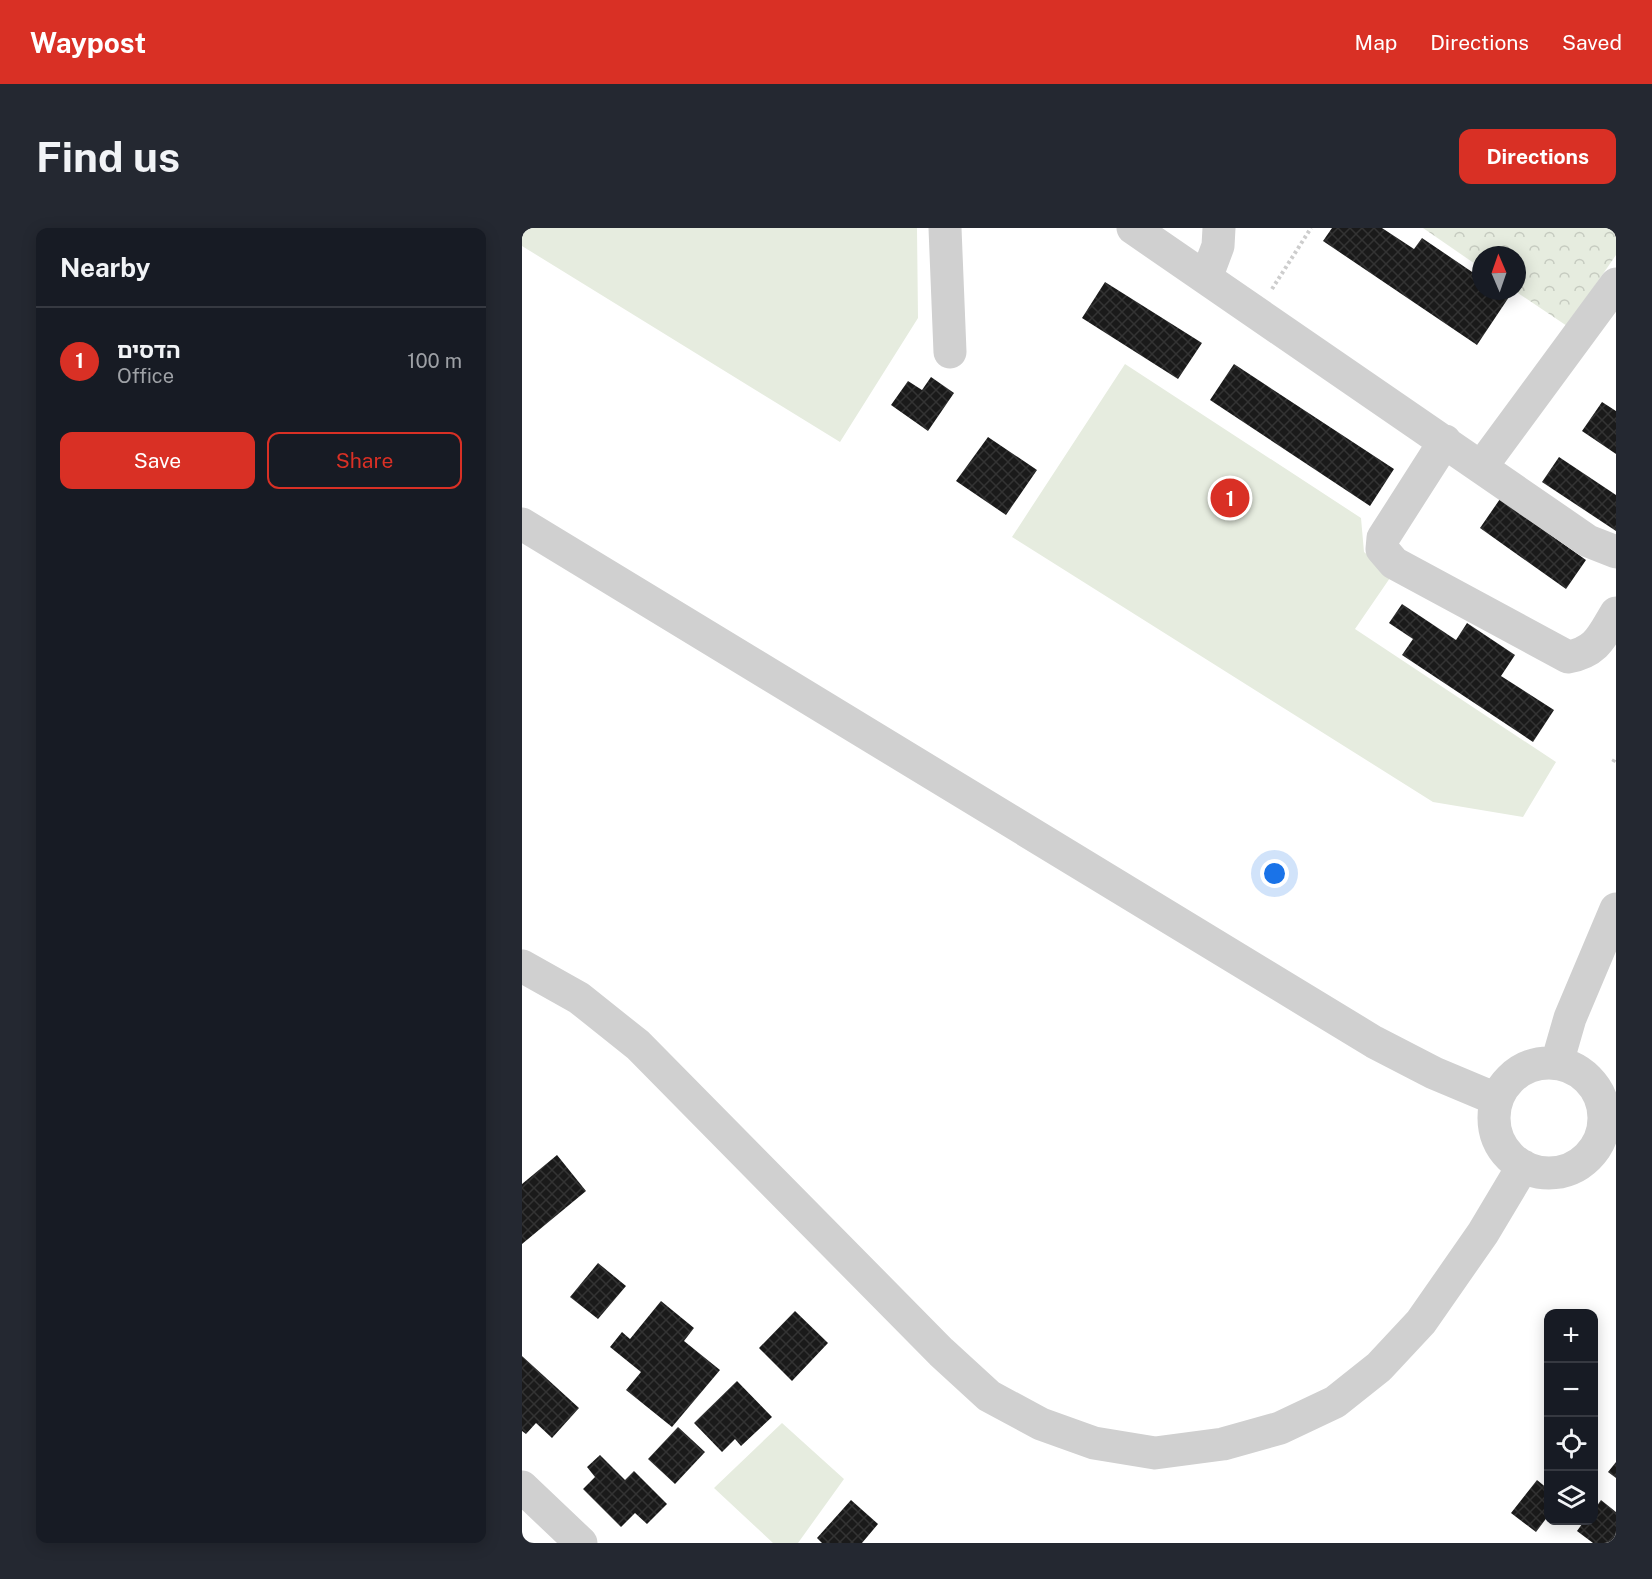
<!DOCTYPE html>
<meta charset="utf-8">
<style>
body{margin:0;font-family:"Public Sans","Noto Sans Hebrew",sans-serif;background:#242831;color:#f1f3f6}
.controls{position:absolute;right:18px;bottom:18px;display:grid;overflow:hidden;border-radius:12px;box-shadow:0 3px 15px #0003}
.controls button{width:54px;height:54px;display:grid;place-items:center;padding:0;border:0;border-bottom:2px solid #363941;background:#171b24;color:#f1f3f6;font:30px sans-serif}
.compass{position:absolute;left:950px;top:18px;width:54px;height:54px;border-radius:50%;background:#171b24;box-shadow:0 3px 15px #0003;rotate:358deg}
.you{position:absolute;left:753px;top:646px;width:21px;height:21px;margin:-15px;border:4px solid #fff;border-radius:50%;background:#1a73e8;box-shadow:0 0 0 9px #1a73e833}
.badge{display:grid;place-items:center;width:39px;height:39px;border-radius:50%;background:#d93025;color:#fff;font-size:20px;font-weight:700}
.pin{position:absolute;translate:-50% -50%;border:3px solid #fff;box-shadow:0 2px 6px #0006}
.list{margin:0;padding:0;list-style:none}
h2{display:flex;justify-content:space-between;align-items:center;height:78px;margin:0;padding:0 24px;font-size:26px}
h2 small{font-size:20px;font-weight:400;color:#9ea1a6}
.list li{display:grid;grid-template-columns:39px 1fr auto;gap:18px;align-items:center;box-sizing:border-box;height:108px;padding:0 24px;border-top:2px solid #363941}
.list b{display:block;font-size:22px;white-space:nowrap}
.list p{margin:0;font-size:20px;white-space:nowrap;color:#9ea1a6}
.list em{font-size:20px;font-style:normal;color:#9ea1a6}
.actions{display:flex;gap:12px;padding:18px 24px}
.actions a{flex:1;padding:14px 0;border:2px solid #d93025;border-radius:12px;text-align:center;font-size:21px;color:#d93025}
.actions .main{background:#d93025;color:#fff}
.icon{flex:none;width:33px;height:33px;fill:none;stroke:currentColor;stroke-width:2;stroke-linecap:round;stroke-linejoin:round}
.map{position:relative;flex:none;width:1094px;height:1315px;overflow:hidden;border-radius:12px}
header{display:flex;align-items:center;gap:36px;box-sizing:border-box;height:84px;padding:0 30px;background:#d93025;color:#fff}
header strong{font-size:28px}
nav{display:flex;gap:33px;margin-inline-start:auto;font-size:21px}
.intro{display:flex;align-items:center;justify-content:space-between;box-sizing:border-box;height:144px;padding:0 36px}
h1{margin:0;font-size:42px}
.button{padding:15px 27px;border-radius:12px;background:#d93025;color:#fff;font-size:21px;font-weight:700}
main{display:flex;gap:36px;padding:0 36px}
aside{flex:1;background:#171b24;border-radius:12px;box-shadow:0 3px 15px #0003}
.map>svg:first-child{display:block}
</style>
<header>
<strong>Waypost</strong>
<nav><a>Map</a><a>Directions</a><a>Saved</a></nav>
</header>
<div class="intro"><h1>Find us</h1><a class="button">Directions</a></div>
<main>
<aside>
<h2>Nearby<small></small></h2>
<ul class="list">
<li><span class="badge">1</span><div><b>הדסים</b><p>Office</p></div><em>100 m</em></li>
</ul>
<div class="actions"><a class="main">Save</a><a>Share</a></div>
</aside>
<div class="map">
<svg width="1094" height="1315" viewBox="0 0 1094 1315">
<defs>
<pattern id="forest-crowns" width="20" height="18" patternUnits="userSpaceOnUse" patternTransform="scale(1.5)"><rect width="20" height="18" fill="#e6ecdf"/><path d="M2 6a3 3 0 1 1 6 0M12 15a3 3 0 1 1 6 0" fill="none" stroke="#c6cbc0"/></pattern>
<pattern id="building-cross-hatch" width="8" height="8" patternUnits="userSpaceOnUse" patternTransform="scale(1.5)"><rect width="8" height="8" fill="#1a1a1a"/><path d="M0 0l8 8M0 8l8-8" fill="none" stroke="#333"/></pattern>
</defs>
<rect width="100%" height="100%" fill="#fff"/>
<path fill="#e6ecdf" d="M0,0H395L396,90L318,214L0,18Z
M603,136L839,290L842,324L870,347L833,401L1034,534L1001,589L911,574L490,309Z
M260,1195L322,1251L276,1315H251L192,1260Z"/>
<path fill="url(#forest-crowns)" d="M901,0H1094V27L1045,98L993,63H995V27H959V40Z"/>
<path fill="url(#building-cross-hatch)" d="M810,0H860L892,21L900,10L959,50V63H978L987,69L955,117L801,13Z
M583,54L680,115L656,151L560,90Z
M712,136L872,241L848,278L688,172Z
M409,149L432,165L406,203L369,177L386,153L400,162Z
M1080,174L1094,183V226L1060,203Z
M466,209L515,242L484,287L434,253Z
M1037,229L1094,267V303L1020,254Z
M978,271L1064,332L1044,361L958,300Z
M880,376L934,412L945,395L993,427L979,448L1032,482L1011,514L880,427L891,411L867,395Z
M35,927L64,963L0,1016V956Z
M76,1035L104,1058L76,1091L48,1069Z
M139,1073L172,1100L162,1113L198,1142L150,1199L104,1162L119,1144L88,1119L100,1104L108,1111Z
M273,1083L306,1115L270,1153L237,1120Z
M0,1128L57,1180L30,1210L14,1195L4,1206L0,1203Z
M215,1153L250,1189L219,1218L213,1211L200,1224L172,1195Z
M156,1199L183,1224L153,1256L126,1231Z
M78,1227L103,1252L112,1243L145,1276L125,1296L113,1285L99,1299L61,1261L73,1249L65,1239Z
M1094,1234V1250L1086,1244Z
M1015,1252L1026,1261V1288L1014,1304L989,1285Z
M329,1272L356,1296L340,1315H300L295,1310Z
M1079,1272L1094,1284V1315H1071L1055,1303L1063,1292H1072V1282Z"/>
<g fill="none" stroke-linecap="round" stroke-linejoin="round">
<path stroke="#cdcdcd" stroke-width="4" stroke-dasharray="3 3" stroke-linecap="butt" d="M750,61L789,0
M1091,534L1094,529"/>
<path stroke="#d0d0d0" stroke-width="33" d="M423,0L428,124
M611,0L1066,313L1094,324
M684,50L696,18L697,0
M923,213L861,310L860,321L872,335L1046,429C1075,424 1080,408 1094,385
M960,238L1094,56
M0,296L852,814L912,845L974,871
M0,738L57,770L116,817L419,1124L467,1168L519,1196L572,1215L633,1225L701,1216L758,1200L813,1174L857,1139L899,1094L961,1005L1001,938
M972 890a55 55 0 1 1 110 0a55 55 0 1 1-110 0Z
M1035,835L1048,790L1094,681
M0,1259L59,1315"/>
</g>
</svg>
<div class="controls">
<button>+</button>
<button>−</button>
<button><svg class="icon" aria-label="locate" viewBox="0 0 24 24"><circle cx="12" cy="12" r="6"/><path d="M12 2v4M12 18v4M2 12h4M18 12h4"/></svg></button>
<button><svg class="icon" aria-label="layers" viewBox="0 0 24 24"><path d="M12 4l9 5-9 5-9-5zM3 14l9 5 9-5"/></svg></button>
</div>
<svg class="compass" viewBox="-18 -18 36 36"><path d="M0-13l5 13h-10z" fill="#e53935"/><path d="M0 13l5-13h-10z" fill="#9ea1a6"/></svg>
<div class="you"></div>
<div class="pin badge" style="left:708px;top:270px">1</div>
</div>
</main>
